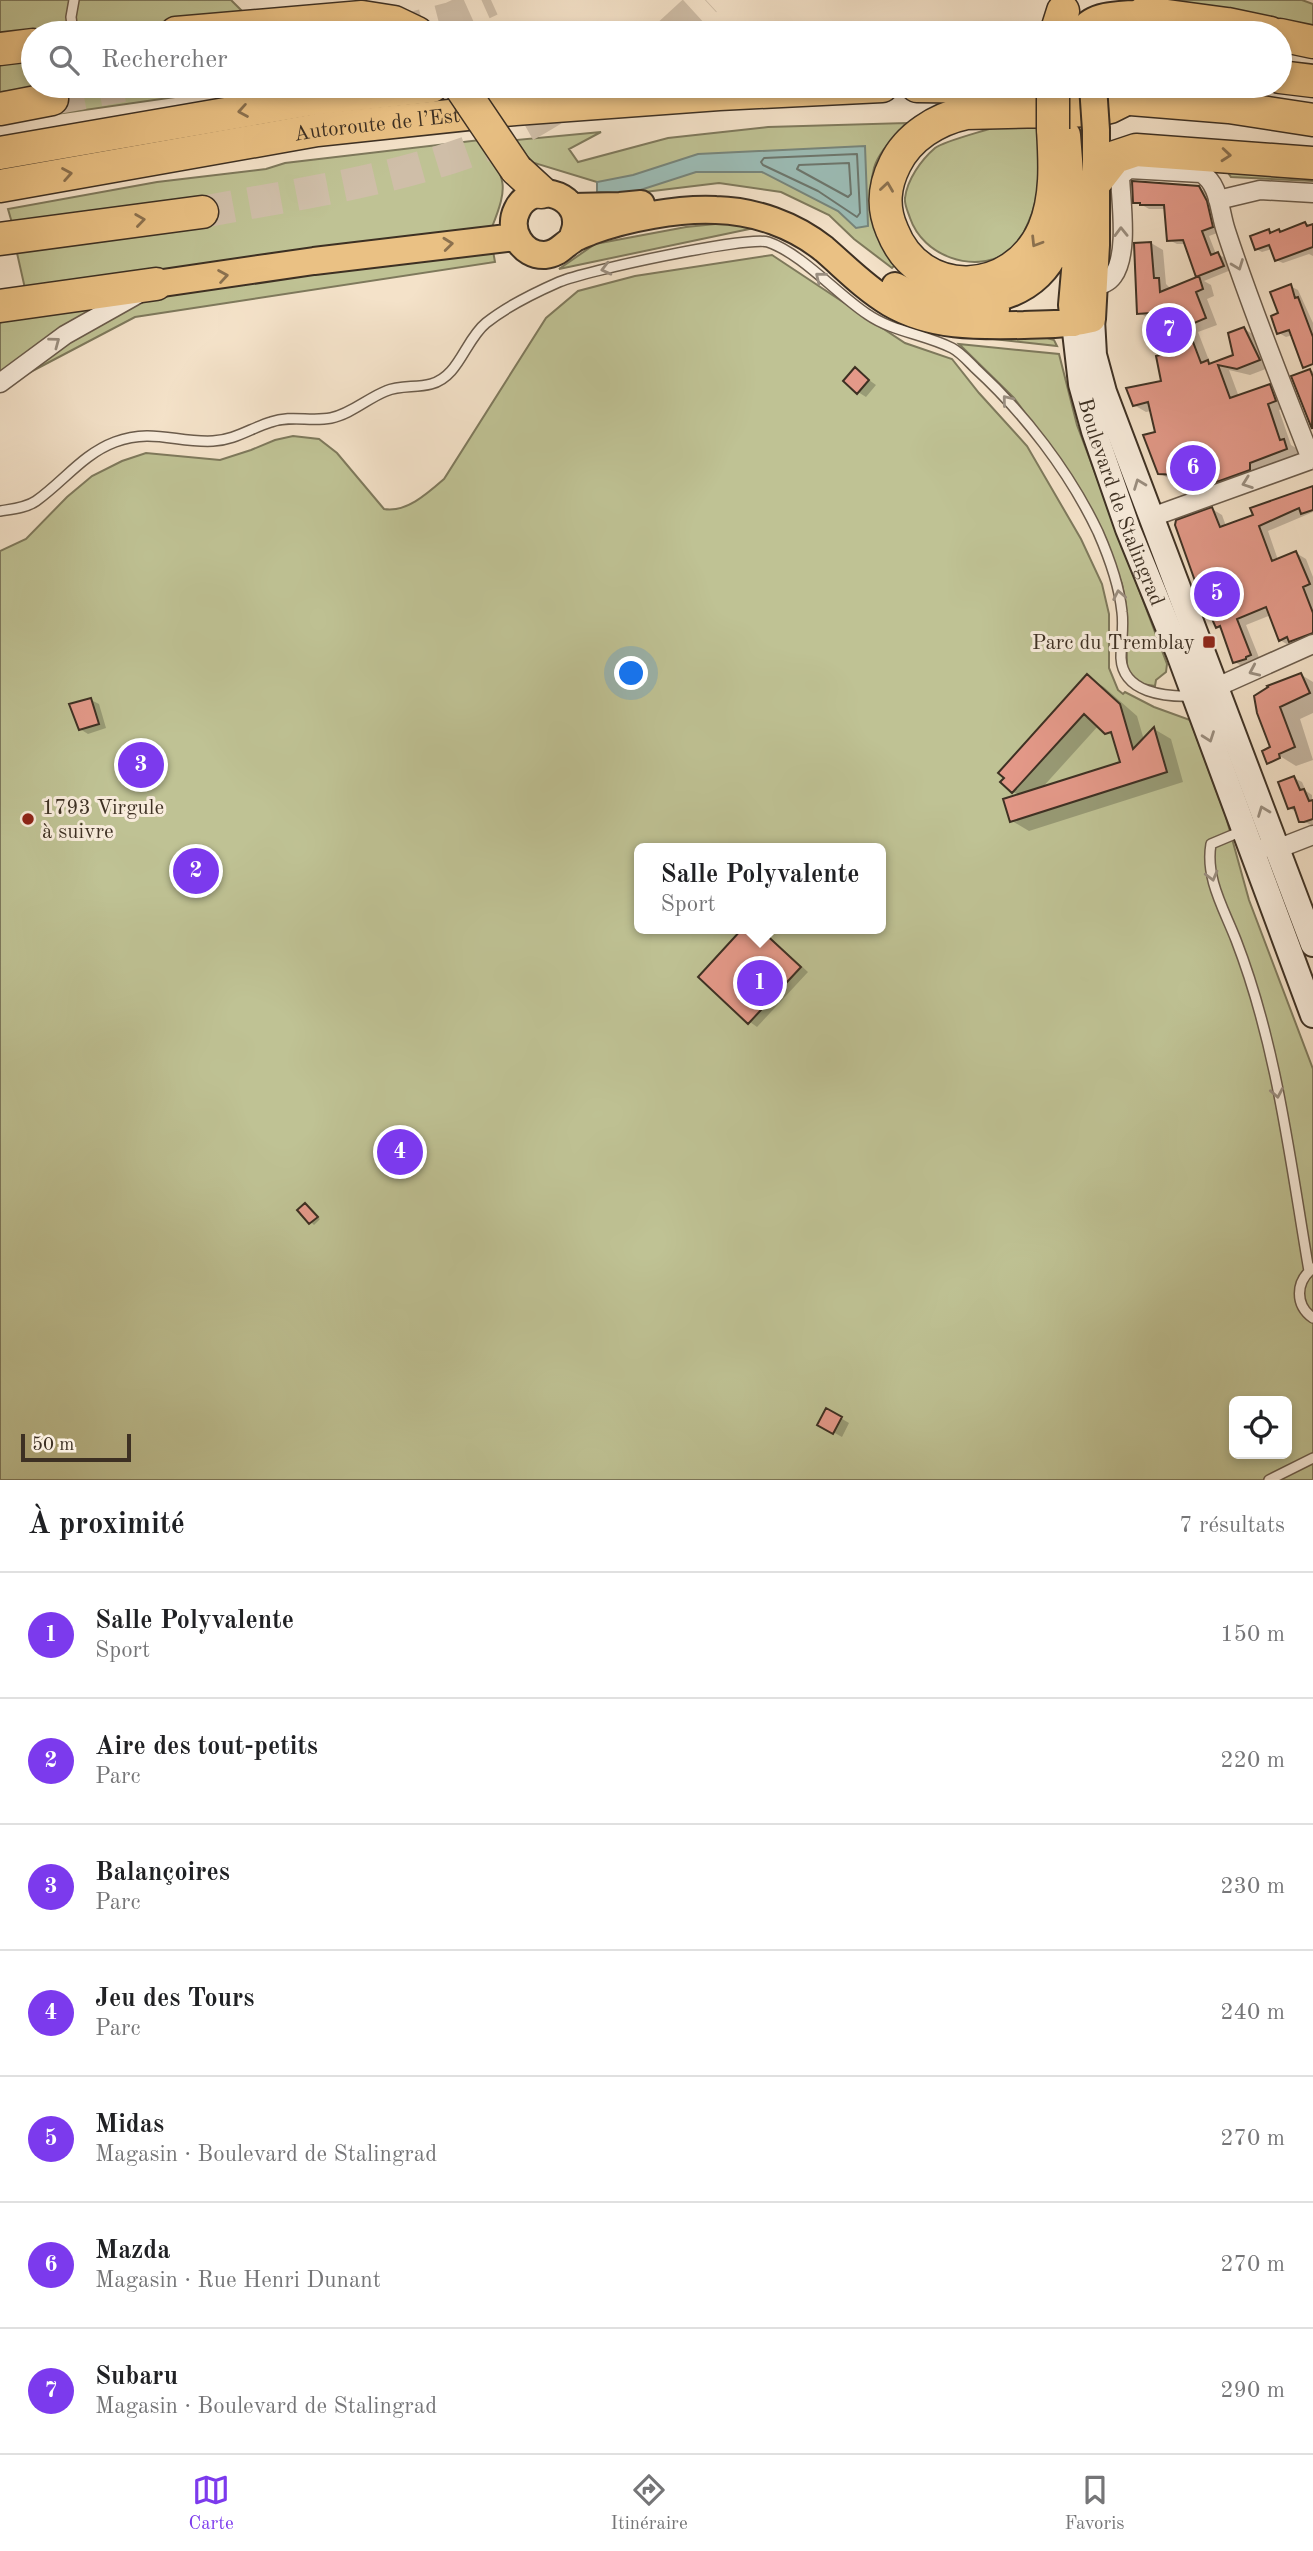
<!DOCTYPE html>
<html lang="fr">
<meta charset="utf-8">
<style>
body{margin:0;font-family:"Old Standard TT",serif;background:#f6f6f6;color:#202124}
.controls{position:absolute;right:21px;bottom:21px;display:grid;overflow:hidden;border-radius:10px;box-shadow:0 4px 10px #0003}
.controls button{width:63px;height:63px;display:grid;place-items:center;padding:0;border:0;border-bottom:2px solid #e0e0e0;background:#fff;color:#202124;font:35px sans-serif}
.scale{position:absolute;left:21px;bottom:18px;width:110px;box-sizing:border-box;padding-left:7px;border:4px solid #3d3023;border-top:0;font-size:19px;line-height:24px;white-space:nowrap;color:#3d3023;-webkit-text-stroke:5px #f8ecdc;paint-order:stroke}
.you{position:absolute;left:632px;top:674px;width:24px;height:24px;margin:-18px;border:5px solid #fff;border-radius:50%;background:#1a73e8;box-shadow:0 0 0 10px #1a73e833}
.badge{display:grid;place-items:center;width:46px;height:46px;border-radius:50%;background:#7c3aed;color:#fff;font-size:23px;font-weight:700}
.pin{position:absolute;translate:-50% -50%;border:4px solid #fff;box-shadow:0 2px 7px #0006}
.popup{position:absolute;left:634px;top:843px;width:252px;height:91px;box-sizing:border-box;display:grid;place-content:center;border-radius:10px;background:#fff;filter:drop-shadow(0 2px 5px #0005);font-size:23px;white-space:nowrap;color:#757577}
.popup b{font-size:26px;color:#202124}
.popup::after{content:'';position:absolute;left:50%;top:100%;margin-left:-14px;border:14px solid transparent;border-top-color:#fff}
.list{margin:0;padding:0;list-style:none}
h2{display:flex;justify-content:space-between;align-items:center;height:91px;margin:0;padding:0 28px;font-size:30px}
h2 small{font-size:23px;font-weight:400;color:#757577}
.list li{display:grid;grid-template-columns:46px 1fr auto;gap:21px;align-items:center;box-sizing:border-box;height:126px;padding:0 28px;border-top:2px solid #e0e0e0}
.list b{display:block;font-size:26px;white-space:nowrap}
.list p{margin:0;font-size:23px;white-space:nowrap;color:#757577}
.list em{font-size:23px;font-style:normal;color:#757577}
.icon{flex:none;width:38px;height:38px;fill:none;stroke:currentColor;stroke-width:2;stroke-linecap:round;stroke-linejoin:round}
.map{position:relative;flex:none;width:1313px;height:1480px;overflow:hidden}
.search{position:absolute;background:#fff;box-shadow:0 4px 10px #0003;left:21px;right:21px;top:21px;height:77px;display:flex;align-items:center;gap:18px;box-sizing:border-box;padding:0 24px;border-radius:38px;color:#757577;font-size:26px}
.sheet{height:973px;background:#fff}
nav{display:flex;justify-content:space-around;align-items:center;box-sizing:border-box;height:98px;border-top:2px solid #e0e0e0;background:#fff;font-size:19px;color:#757577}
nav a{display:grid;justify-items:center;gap:4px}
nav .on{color:#7c3aed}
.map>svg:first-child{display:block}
</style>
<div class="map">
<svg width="1313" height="1480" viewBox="0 0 1313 1480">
<rect width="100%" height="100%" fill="#f4e2c9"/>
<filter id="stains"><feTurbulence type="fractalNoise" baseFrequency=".00286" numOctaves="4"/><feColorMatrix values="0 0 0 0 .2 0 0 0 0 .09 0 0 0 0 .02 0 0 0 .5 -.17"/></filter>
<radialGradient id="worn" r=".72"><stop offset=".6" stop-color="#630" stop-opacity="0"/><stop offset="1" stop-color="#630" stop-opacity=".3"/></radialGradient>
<path fill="#bfc294" stroke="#7e795c" stroke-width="2" fill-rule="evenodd" d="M0,0H231L246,15L90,28L62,33H33L0,44Z
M1171,0H1302L1313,4V28L1246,13Z
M33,60V86H47L0,92V63Z
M49,86H252L57,114Z
M906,123C895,137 879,151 874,168C865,199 886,235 896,264L892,268L854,239L829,215L781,192L719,183L628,194L597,192V182L531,162L516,140L601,132L569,149L578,162L668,138L768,127Z
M995,127L1039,128C1039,155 1042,188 1032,213C1027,226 1019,246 1007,253C973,274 923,256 910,218C908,212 904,204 905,198C907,180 921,160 935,148C944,141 981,132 995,127Z
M480,140C505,179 510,182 492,227L26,293L17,253L39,248L12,223L8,209L157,182L266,169L285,163Z
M1226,170L1313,176V181L1231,177Z
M725,223L759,227L559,269L595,244L686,227Z
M493,251L495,262L135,317L0,388V316L137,296Z
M772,255L905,343L952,359L979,393L1027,446L1081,539L1102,584L1109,614V668L1118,690L1123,694L1125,692L1154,707L1190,720L1226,817L1249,900L1313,1069V1480H0V551L26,539L67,497L92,476L122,461L146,453L220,460L251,450L275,440L293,436L319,439L337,453L384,509C406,513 428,493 444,479L546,318L578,291L635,276ZM639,848H881V929H639ZM1234,1401H1287V1454H1234Z
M1034,334L1054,340L1057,346L993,339Z
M959,344L1059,354L1077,425L1167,664L1166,672L1156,680L1155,686L1142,684L1132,676L1127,667L1126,605L1122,584L1107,545L1037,429L1014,398Z"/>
<path fill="#9cbdb7" stroke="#76857c" stroke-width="2" d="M865,146L868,226L856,228L838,211L762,172H696L628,194L597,192V182L633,175L698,154Z"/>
<path fill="#0003" fill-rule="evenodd" d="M1199,188L1207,192L1220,232L1209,236L1216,254L1226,258L1231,270L1204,281L1211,285L1214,296L1207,299L1217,325L1198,332L1210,363L1212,365L1236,356L1244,329L1256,336L1271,367L1250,375L1229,370L1239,397L1269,386L1282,393L1287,407L1279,410L1291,445L1296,448L1299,456L1200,498L1188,491L1184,481L1172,480L1159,473L1157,433L1151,411L1146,412L1134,405L1163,382L1175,353L1164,326L1139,313L1151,243L1163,250L1166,284L1171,289L1200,278L1186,244H1177L1169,240L1166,209H1149L1135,201Z
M1305,224L1313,226V256L1309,254L1283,263L1276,260L1272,249L1262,252L1256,249L1269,231L1282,233Z
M1290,286L1298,290L1313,323V355L1293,335L1286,337L1279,333L1280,314Z
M855,370L876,385L866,397L858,392Z
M1313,371V428L1294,379Z
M1313,505V512L1268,531L1278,560L1296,553L1306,559L1313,577V642L1290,646L1280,640L1271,615L1246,625L1260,660L1245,668L1235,662L1223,630L1217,627L1212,509L1222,515L1226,526L1255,516Z
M1300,674L1313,682V713L1300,719L1313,760L1296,766L1275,753L1259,713Z
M1087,677L1104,687L1137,716L1144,740L1154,729L1171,739L1183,782L1029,831L1012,821L1020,796L1013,792ZM1099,725L1114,737L1123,763L1041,789Z
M91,700L99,704L106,728L88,734L80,729Z
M1294,778L1302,782L1306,791L1312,795L1313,826L1301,820L1298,813L1289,808Z
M745,929H761L808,972L757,1027L750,1022L700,976Z
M308,1207L320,1219L314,1225L299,1210Z
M827,1410L849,1423L842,1437L819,1424Z"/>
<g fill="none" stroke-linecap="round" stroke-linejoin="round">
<path stroke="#6c766d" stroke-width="2" d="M857,154L860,213L857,217L818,191L763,165L761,162L764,158Z
M849,163L851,194L848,197L797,169L799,165Z"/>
</g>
<path fill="#e49989" stroke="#3d3023" stroke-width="2" d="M1132,181L1199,186L1207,201L1213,227L1202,231L1211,255L1218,252L1224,266L1196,277L1183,240L1167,241L1164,205H1140V203H1133Z
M1305,222L1307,226L1313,224V247L1275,261L1269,245L1255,250L1250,236L1269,229L1270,233L1279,229L1280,232Z
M1151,242L1154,278H1159L1160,292L1199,276L1203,289L1196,292L1206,318L1187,326L1201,363L1208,360L1209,364L1233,355L1228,333L1244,327L1260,360L1237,369L1218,365L1230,398L1270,384L1276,401L1268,404L1280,440L1284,439L1287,449L1250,463V470L1186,493L1180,475L1158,474L1143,435L1155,432L1148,402L1133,406L1126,388L1161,381L1156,356L1172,352L1159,319L1154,322L1150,313L1137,314L1134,243Z
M1291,284L1295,298L1298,297L1313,337V364L1303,368L1289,330L1277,334L1271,316L1278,313L1270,292Z
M855,367L869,380L857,394L843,381Z
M1310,369L1313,377L1312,429L1291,376Z
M1313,486V510L1301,514L1299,508L1259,526L1272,561L1296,551L1310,584L1303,587L1313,613V633L1289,642L1287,637L1279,641L1266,607L1237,619L1251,655L1246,657V659L1233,663L1220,626L1216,628L1195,581L1175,525L1176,520L1212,507L1220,527L1253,515L1250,508Z
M1301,673L1310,693L1280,707L1295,747L1279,754L1280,758L1267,764L1262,751L1270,747L1257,713L1254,696L1268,687L1267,686Z
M1087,674L1120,704L1133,749L1154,727L1167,772L1010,822L1003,799L1120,762L1111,732L1105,734L1084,714L1012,793L1000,782L1004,778L998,773Z
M91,698L99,724L79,730L69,704Z
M1294,776L1300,790L1304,789L1309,801L1313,800V819L1304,822H1299L1294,807L1288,809L1278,782Z
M742,929H760L801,967L748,1024L698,977Z
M305,1203L318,1217L309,1224L297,1210Z
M826,1408L842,1417L833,1434L817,1425Z"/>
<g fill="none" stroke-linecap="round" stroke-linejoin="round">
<path stroke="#cfbea8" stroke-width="32" stroke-dasharray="32 16" stroke-linecap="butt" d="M392,33L451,18L491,0
M670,33L706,0
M52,99L123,86
M202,212C296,194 394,181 484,146C522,131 557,107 592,86"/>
<g stroke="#6b5c4c" stroke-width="12">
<path id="service" d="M73,33L71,17L74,0
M0,511C12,509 26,508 36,501C64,481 83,454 115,442C152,428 177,443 213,441C235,440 251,428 271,422C291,415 311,422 331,418C351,414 368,398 386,391C400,385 416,388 431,384C459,377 465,340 486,323C507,306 534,293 559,282C584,271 747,236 768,242C801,253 838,295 867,314C893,332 924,334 952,348C960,352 968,361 975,368C1024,413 1069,471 1098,532C1109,557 1119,584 1122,612C1124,627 1121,642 1121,658C1123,693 1165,697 1193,696
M1242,831L1211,844C1205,878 1224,909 1236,940C1277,1046 1290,1160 1309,1271
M1313,1268C1295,1282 1295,1305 1313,1318
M1269,1480L1313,1458"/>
</g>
<g stroke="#6b5c4c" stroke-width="21">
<path id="minor" d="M1218,200L1260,190L1313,193
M1094,286C1102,284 1108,283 1113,276C1129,254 1121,203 1120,176L1129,169L1201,173C1220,184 1219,211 1226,231C1251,308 1282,384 1311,459
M0,383L65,335L138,294
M1152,517L1313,459
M1208,691L1313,644
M1266,847L1277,849L1313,835"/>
</g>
<g stroke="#3d3023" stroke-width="28">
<g id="secondary">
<path d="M1092,319L1094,355L1104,392L1313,944"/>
<path id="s1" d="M1074,323L1081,384L1094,431L1128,529L1179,654L1313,1015"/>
</g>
</g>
<g stroke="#3d3023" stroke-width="30">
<path id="primary" d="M1081,33C1092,12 1123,16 1144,13
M1067,135L1072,197L1080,214L1072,305L1074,323
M572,207L620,206L641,204
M572,240C573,235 576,229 576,224C578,192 530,181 517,210C507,230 522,256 545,255C558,254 562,246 572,240C577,236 585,234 591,231C626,218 679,208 716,210C755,211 794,225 824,249C846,268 865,288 890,303C931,327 977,326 1024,325C1047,324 1069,325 1092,319L1096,245V130
M156,284L314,261L516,237
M895,286C925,302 963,310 996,309
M974,302C1031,296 1058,267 1069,212"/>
</g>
<g stroke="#3d3023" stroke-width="35">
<g id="motorway">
<path d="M1144,13L1227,24L1270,33"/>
<path d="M176,33L362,17L394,22L417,33"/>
<path d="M1056,33L1063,11"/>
<path d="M1280,35L1313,42"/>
<path d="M0,49L33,45"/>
<path d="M1280,77L1313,81"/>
<path d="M917,86L996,87L1054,92"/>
<path d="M1106,97L1229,107L1313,120"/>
<path d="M0,109L52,99"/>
<path d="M1053,129C1055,162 1057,198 1044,229C1014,298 920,302 892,230C882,207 884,186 895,164C908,137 937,119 966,113L1098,110L1110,107L1126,99"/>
<path d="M0,153L312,99L432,86"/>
<path d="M516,169L541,192"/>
<path d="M1097,180L1115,157L1136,150L1313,163"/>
<path id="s2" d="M0,186L317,130L515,109L719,94L882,86"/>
<path d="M0,239L202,212"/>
<path d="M0,306L156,284"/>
</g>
</g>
<use href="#service" stroke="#f8ecdc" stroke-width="9"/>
<use href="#minor" stroke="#f8ecdc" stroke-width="18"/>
<use href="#secondary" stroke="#f8ecdc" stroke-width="24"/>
<use href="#primary" stroke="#eac184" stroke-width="26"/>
<use href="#motorway" stroke="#eac184" stroke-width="32"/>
<g stroke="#3d3023" stroke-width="30" stroke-linecap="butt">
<path id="primary-bridge" d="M1093,86L1096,130"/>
</g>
<g stroke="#3d3023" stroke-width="35" stroke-linecap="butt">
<path id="motorway-bridge" d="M460,86L516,169
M1053,86V129"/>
</g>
<use href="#primary-bridge" stroke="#eac184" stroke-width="26"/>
<use href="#motorway-bridge" stroke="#eac184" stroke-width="32"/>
</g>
<defs><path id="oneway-chevron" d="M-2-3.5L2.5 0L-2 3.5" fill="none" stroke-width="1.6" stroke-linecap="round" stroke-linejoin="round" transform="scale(1.75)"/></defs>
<g stroke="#8b714f">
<use href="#oneway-chevron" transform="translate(243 111) rotate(170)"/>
<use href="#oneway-chevron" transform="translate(1226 155) rotate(5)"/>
<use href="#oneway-chevron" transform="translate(67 174) rotate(-10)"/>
<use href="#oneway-chevron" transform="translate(887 187) rotate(-82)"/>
<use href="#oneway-chevron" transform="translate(140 220) rotate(-8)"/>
<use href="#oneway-chevron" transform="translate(1036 242) rotate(122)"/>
<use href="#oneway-chevron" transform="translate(448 244) rotate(-6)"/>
<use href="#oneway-chevron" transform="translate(223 276) rotate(-9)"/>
</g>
<g stroke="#9a8e80">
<use href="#oneway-chevron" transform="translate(1121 232) rotate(-91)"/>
<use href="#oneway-chevron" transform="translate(1238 265) rotate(69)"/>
<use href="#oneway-chevron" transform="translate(606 269) rotate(166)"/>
<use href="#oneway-chevron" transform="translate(820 277) rotate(-141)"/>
<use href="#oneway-chevron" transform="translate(55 342) rotate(-37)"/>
<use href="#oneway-chevron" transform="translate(1007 400) rotate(-129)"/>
<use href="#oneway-chevron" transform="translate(1247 483) rotate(160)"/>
<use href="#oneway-chevron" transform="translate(1139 484) rotate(-111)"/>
<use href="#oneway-chevron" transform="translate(1119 595) rotate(-101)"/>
<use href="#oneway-chevron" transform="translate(1254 671) rotate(156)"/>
<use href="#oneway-chevron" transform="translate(1209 737) rotate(70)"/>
<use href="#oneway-chevron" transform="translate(1263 811) rotate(-111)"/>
<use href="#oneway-chevron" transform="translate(1212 876) rotate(75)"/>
<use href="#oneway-chevron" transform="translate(1277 1093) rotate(80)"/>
</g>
<g fill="#8f2418" stroke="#f8ecdc" stroke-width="2.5">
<rect x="1202" y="635" width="14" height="14" rx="3.5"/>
<circle cx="28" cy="819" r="7"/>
</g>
<g text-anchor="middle" stroke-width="6" stroke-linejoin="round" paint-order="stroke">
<g font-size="21" fill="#3d3023" stroke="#f8ecdc">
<text dy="7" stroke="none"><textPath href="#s2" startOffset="382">Autoroute de l’Est</textPath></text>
<text dy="7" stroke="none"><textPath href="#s1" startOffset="186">Boulevard de Stalingrad</textPath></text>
</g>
<g font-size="21" fill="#3d3023" stroke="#f8ecdc" text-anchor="end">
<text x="1195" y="649">Parc du Tremblay</text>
<text x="42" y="814" text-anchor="start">1793 Virgule<tspan x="42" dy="24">à suivre</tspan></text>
</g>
</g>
<rect width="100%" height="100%" filter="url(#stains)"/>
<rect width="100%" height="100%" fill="url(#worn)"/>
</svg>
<div class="controls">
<button><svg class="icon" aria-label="locate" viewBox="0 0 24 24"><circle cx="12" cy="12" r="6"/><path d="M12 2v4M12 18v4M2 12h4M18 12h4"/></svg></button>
</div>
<div class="scale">50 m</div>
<div class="you"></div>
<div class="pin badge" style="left:760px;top:983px">1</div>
<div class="popup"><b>Salle Polyvalente</b>Sport</div>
<div class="pin badge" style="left:196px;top:871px">2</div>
<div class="pin badge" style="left:141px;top:765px">3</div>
<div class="pin badge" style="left:400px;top:1152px">4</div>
<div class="pin badge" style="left:1217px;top:594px">5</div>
<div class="pin badge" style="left:1193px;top:468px">6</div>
<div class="pin badge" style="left:1169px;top:330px">7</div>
<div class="search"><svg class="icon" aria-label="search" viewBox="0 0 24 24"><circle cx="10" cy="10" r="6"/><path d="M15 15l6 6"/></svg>Rechercher</div>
</div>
<section class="sheet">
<h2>À proximité<small>7 résultats</small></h2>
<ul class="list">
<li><span class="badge">1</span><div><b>Salle Polyvalente</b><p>Sport</p></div><em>150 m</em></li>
<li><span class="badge">2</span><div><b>Aire des tout-petits</b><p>Parc</p></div><em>220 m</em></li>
<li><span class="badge">3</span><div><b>Balançoires</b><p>Parc</p></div><em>230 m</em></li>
<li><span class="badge">4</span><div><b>Jeu des Tours</b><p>Parc</p></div><em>240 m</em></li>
<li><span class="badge">5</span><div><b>Midas</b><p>Magasin · Boulevard de Stalingrad</p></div><em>270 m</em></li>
<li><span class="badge">6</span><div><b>Mazda</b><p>Magasin · Rue Henri Dunant</p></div><em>270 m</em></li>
<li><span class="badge">7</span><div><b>Subaru</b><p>Magasin · Boulevard de Stalingrad</p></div><em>290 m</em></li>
</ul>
</section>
<nav>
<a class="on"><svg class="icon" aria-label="map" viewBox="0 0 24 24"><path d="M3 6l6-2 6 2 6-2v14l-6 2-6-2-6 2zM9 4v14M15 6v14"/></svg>Carte</a>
<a><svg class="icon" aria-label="directions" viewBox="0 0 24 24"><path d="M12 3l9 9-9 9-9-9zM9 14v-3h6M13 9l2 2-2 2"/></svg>Itinéraire</a>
<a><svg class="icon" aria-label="saved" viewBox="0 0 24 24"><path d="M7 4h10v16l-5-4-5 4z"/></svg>Favoris</a>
</nav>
